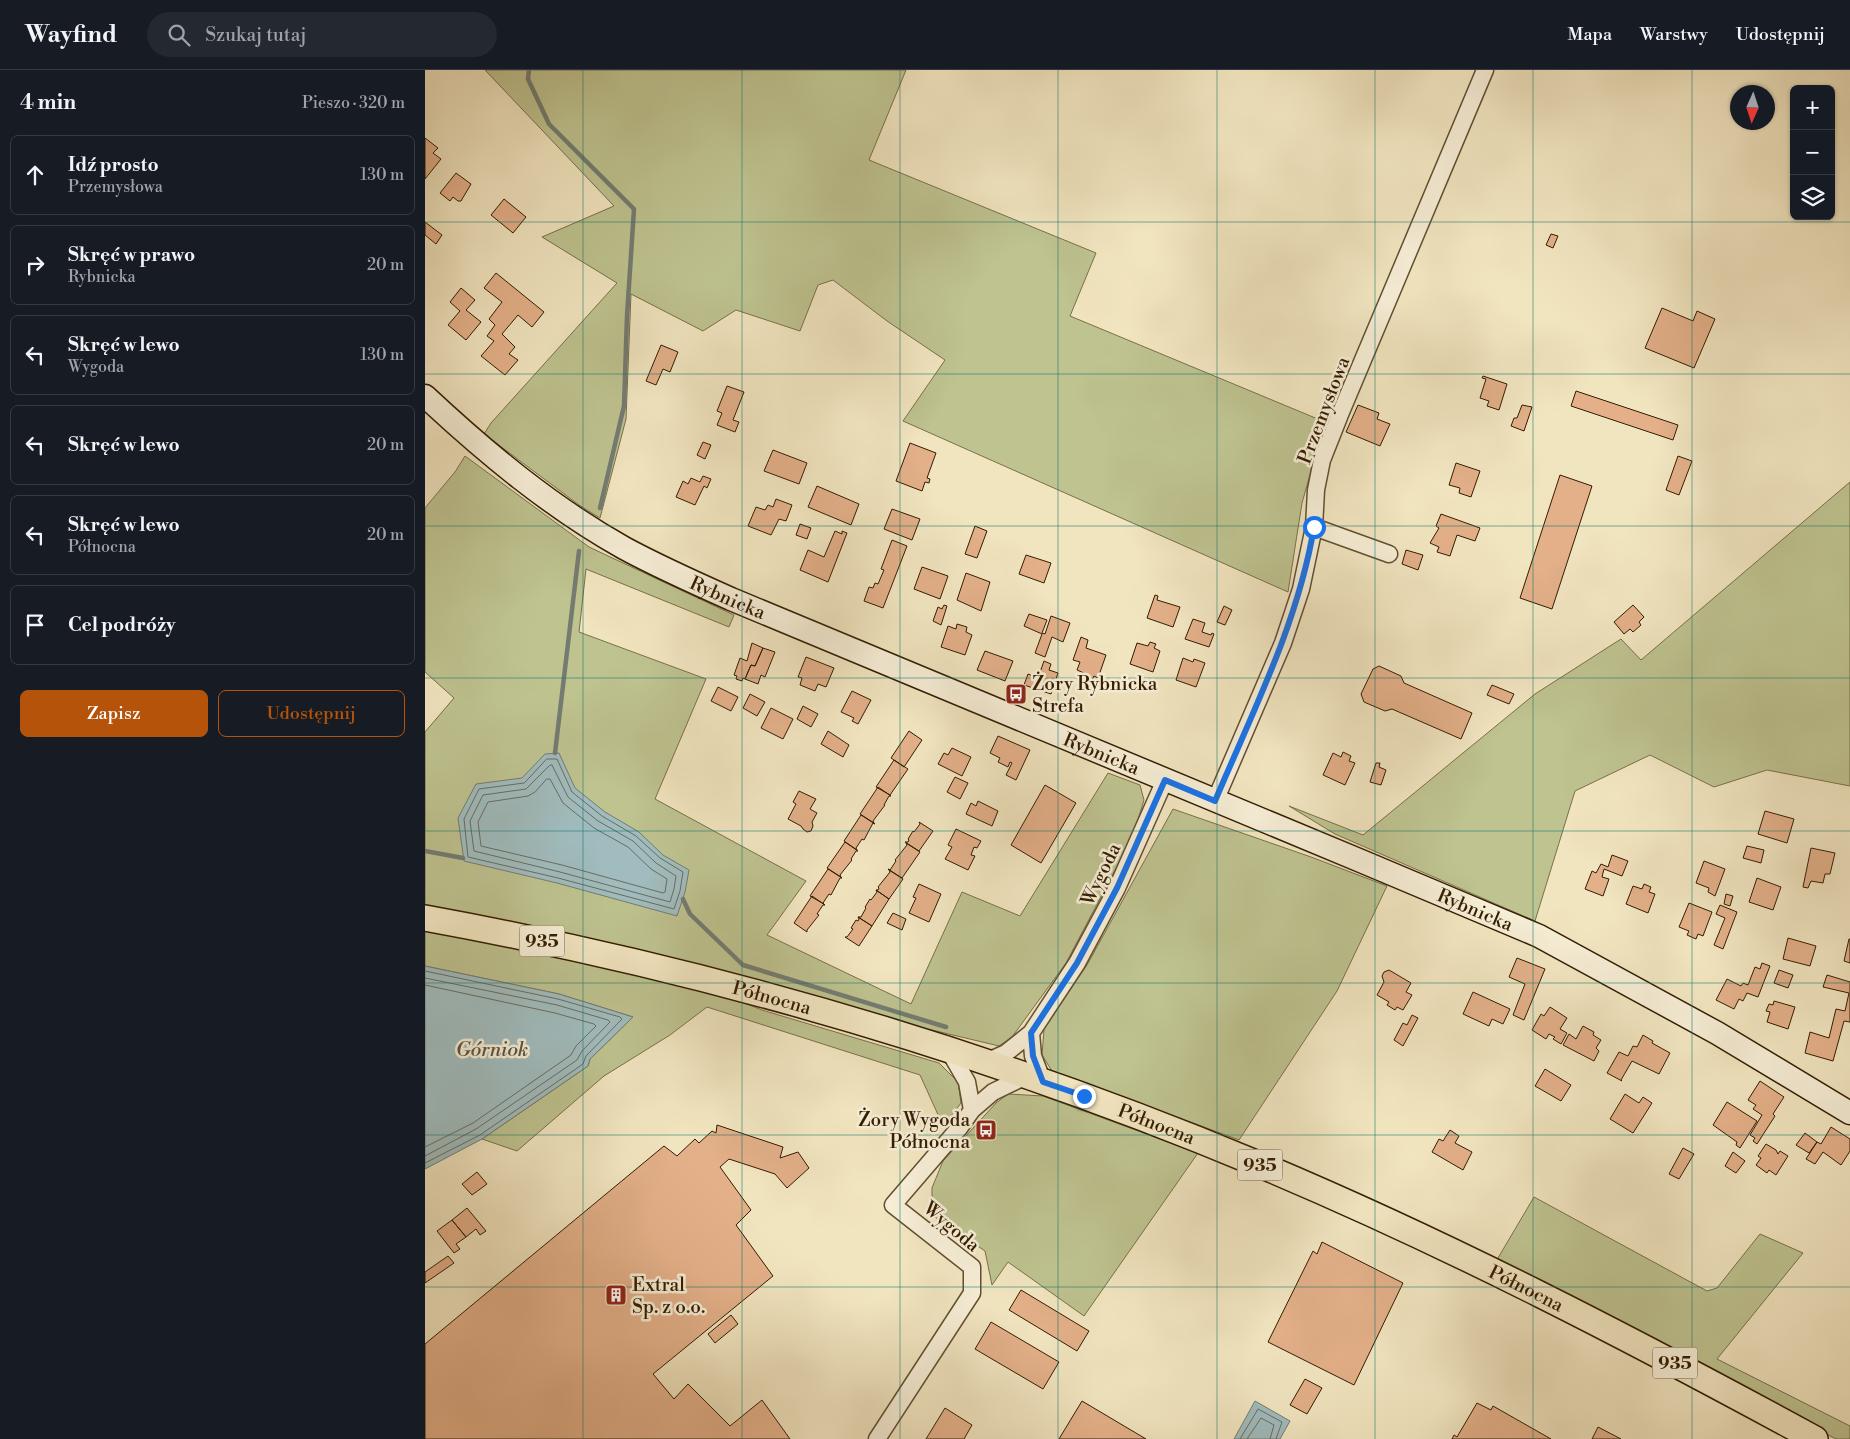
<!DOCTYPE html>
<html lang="pl">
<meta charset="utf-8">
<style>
body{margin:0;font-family:"Libre Bodoni",serif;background:#242831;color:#f1f3f6}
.controls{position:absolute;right:15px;top:15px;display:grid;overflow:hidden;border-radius:8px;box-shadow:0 1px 4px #0004}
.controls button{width:45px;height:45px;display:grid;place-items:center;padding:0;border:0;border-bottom:1px solid #363941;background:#171b24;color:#f1f3f6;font:25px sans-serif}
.compass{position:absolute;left:1305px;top:15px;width:45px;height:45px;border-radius:50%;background:#171b24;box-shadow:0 1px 4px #0004;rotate:183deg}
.stop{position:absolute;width:15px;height:15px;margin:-11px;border:4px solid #1a73e8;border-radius:50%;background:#fff}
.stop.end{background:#1a73e8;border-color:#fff;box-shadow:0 1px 5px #0008}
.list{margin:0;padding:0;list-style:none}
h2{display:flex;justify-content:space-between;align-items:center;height:65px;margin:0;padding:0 20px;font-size:21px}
h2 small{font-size:16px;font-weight:400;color:#9ea1a6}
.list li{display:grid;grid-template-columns:32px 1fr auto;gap:15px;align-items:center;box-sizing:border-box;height:80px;margin:0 10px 10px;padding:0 10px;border:1px solid #363941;border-radius:8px}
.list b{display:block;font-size:19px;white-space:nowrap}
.list p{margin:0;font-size:16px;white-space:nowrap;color:#9ea1a6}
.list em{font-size:16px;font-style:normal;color:#9ea1a6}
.actions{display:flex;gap:10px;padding:15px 20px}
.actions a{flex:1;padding:11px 0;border:1px solid #b45309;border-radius:8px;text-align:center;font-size:18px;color:#b45309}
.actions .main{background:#b45309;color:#fff}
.icon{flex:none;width:28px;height:28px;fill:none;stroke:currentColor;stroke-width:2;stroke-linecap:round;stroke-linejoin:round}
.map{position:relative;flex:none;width:1425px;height:1369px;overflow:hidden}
header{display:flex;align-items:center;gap:30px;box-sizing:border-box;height:70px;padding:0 25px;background:#171b24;border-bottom:1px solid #363941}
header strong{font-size:24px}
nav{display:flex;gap:28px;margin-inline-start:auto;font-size:18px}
.search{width:350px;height:45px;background:#242831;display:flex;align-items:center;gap:12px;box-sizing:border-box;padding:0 18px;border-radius:28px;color:#9ea1a6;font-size:19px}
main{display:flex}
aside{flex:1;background:#171b24}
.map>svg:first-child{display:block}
</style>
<header>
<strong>Wayfind</strong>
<div class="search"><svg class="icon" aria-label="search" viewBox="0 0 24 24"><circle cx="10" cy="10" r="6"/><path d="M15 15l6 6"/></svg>Szukaj tutaj</div>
<nav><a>Mapa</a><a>Warstwy</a><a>Udostępnij</a></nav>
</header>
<main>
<aside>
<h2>4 min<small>Pieszo · 320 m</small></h2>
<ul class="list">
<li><svg class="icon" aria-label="ahead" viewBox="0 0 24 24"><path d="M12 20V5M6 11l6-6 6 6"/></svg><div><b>Idź prosto</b><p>Przemysłowa</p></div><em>130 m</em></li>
<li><svg class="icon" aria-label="right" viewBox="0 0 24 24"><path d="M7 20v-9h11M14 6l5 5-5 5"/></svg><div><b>Skręć w prawo</b><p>Rybnicka</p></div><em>20 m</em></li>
<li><svg class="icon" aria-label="left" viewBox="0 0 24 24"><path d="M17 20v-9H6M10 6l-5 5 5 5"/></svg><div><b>Skręć w lewo</b><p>Wygoda</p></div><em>130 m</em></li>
<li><svg class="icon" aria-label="left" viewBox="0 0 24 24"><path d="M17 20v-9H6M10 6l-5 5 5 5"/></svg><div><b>Skręć w lewo</b></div><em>20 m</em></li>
<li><svg class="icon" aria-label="left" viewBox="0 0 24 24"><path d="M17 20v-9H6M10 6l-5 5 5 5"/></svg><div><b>Skręć w lewo</b><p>Północna</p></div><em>20 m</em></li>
<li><svg class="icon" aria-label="arrive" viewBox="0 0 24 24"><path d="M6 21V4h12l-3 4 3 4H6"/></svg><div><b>Cel podróży</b></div></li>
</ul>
<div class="actions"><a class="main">Zapisz</a><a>Udostępnij</a></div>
</aside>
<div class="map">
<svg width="1425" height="1369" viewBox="0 0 1425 1369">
<rect width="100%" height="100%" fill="#f1e5c0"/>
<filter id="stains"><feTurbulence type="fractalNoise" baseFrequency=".004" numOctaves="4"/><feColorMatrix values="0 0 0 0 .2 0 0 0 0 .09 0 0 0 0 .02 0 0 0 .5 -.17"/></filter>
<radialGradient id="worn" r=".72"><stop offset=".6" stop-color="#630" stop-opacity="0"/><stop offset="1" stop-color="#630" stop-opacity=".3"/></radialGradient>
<path fill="#bec390" stroke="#787048" d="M60,0H481L444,90L671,183L645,246L900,352L877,433L863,522L478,351L520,290L462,251L408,210L393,215L375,261L311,240L278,261L206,224L201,349L175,448L154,435L59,364L66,353L192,213L117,167L189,136Z
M40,386L164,477L309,545L304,557L161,499L154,562L281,609L230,729L381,811L342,865L486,934L537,822L595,846L683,703L715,715L719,730L708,766L641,893L587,967L574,976L0,839V662L29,628L0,602V438L30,402Z
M1425,412V716L1342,700L1289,717L1225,685L1150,721L1110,851L910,764L864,736L938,765L1110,624L1196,569L1216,590Z
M748,739L886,787L962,816L912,921L814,1070L627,1001L617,985L619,959L662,895Z
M0,857L292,922L337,940L514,993L533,1012L536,1033L523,1050L515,1049L495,1005L282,937L245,965L179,1006L92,1081L57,1069L163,996L165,989L208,947L134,924L0,896Z
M583,1024L618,1026L773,1083L659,1246L583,1192L567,1215L560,1181L507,1145V1118L518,1091L571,1033Z
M1109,1127L1282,1221L1292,1218L1335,1164L1378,1183L1292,1289L1425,1356V1369H1411L1073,1193V1188Z"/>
<path fill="#a0bcbe" stroke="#747c72" d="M134,683L150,718L180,742L214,762L238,785L264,800L260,822L252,846L132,813L39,791L33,748L51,714L97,708L120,684Z
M0,896L134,924L208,947L165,989L163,996L57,1069L0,1099Z
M830,1331L865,1351L855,1369H809Z"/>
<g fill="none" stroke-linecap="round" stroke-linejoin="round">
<path stroke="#6a6c5f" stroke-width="1" d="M122,689H132L147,722L177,746L211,766L235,788L258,802L255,821L249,839L133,808L43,787L39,749L54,719L99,713Z
M127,695L143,727L173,751L208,771L231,793L251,806L249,819L245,832L135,802L49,781L45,751L58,725L101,719L124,696Z
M122,709H125L138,733L169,758L203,777L226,799L242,809L240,822L238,823L137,795L56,776L53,752L63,732L103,726L110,722Z
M0,901L133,929L195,947L197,949L161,986L158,994L55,1065L0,1093
M0,908L132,935L183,950L185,952L157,981L152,990L51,1059L0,1086
M0,915L130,943L169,954L171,956L151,976L146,985L48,1053L0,1077
M815,1369L833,1339L857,1352L851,1369
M822,1369L836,1348L849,1355L845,1369"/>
<path stroke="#747c72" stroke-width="4.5" d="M104,0L103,9L124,54L209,139L202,246L199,336L175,438
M130,683L154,481
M0,781L38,788
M258,829L265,844L318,895L521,957"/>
</g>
<path fill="#e3b089" stroke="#331c00" d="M0,68L13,78L8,83L16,89L0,109Z
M31,103L46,114L36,131H33L28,127L25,131L15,123Z
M79,129L101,147L88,163L66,145Z
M0,152L17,165L11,174L0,165Z
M1126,164L1133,166L1128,178L1121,175Z
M71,203L119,242L107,257L93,245L77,264L90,277L84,284L93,290L80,305L56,286L69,271L62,266L70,255L64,249L77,232L59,218Z
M36,218L50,230L41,240L56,252L41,270L23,255L35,241L25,232Z
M1237,238L1268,251L1272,241L1290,249L1269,298L1220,278Z
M236,275L253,282L245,302L238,299L231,315L221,311Z
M1058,306L1082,314L1074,340L1062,336L1064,331L1055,328L1061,309L1057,308Z
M302,316L319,322L308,350L314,352L310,362L292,355L297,343L292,341Z
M1151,321L1253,355L1248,370L1146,336Z
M933,335L954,343L952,349L965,354L955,376L921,362Z
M1097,335L1107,337L1099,361L1086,356L1089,348H1092Z
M278,372L286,375L280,389L272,385Z
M485,373L511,383L502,408L505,409L504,413L500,412L497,421L471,411Z
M348,380L382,393L374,414L339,401Z
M1253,386L1267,391L1254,425L1241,420Z
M1031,393L1055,401L1046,427L1034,423L1035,418L1024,415Z
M1135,405L1167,416L1127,539L1095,528Z
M278,406L286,409L282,418L279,416L270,435L251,427L258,411L263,414L266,408L275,412Z
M392,416L434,434L426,455L383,437Z
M351,429L367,435L361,451L354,449L346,465L323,456L331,437L340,440L343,435L348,437Z
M467,439L495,449L487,470L459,459Z
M1016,444L1055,458L1050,471L1032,465L1025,486L1012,482L1014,477L1005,473L1014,458L1011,456Z
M375,454L386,458L382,469L371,465Z
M550,456L562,461L552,488L540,484Z
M410,461L417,464V461L422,463L403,512L375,500L383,480L399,487Z
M467,470L482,476L458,538L439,531L444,517L448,518L450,513L453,514L459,500L456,499Z
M981,480L998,485L993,500L977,494Z
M601,485L626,493L619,513L594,504Z
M497,497L523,506L515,529L489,519Z
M541,503L565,512L556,541L532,530Z
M730,525L733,526L732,530L755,537L748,557L722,548Z
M519,535L522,536L516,555L508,551L513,537L517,539Z
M1208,535L1219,547L1214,552L1216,555L1208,562L1205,559L1199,564L1189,552Z
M799,536L807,540L800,555L792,552Z
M604,544L622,550L617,563L620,564L626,546L645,553L638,572L627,567L620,587L610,583L617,564L599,556Z
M768,549L780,553L777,562L786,565L787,563L789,564L784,577L760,569Z
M532,554L542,557L541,562L547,565L540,585L516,577L523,556L531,559Z
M656,567L663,570L661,578L681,585L673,608L669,606L667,610L660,607L661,604L652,600L655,592L648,590Z
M725,572L731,574L729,578L735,581L728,602L705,594L712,573L723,576Z
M327,573L338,578L330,596L326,595L320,609L318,608L317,611L311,609L312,606L309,605L315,588L322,591Z
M338,578L350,582L340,607L336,605L333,614L320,609L326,595L330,596Z
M560,581L588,591L580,611L552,600Z
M381,587L409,598L401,617L393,614L390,621L375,615L377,608L373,607Z
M758,588L768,592L769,589L780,593L771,617L751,610Z
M619,591L626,594L624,600L633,603L626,624L599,615L603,604L613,608Z
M954,596L976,606L979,613L1047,643L1036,669L967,639L960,641L939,632L936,624L948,599Z
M1067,615L1089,624L1084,634L1062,625Z
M293,617L313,627L306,641L286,631Z
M427,621L446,630L433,654L427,651L429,648L416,642Z
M325,624L340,632L332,646L318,638Z
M378,636L393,644L386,657L372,649Z
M346,638L368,649L358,669L336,658Z
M403,661L424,675L418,687L396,674Z
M484,661L497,670L479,697L466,688Z
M573,666L605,680L591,710L581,705L587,693L585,692L583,697L573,692L575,688L565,683Z
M527,678L546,687L537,706L513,694L519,683L523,685Z
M918,682L926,686L924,691L930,693L920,715L898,705L908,683L916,687Z
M469,690L483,699L465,725L451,717Z
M951,693H955L954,697L961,700L956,715L945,712Z
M530,707L543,713L535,729L522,722Z
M620,715L651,733L616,793L586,775Z
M453,717L466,726H464L459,735H460L448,751L449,753L435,744Z
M374,721L391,729L385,739L392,743L387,752L388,756L386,761L382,762L378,759L376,756L363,749L371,734L368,732Z
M553,731L573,741L567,756L541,744L546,733L551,736Z
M1340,741L1369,749L1362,773L1333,764Z
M436,745L450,754L448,753L439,770L437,769L431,778L432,780L419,771Z
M494,752L508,761L494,781L480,772H483L484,770L483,769L488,761L489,762L495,754Z
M531,759L556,771L552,778L549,777L546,785L550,786L543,800L520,789L527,777L523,775Z
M420,772L433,781H431L426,789L427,790L415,805L416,807L402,798Z
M481,773L495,782L477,808L463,799L465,800L471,791L470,790L482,775Z
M1322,776L1339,780L1336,793L1318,788Z
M1386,778L1410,783L1405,804H1400L1398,813L1386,811L1383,818L1378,817Z
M1187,785L1203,791L1197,806L1179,799L1177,807L1184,809L1178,826L1160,819L1167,801L1171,803L1176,794L1183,797Z
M1279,791L1300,799L1290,826L1283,822L1284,818L1271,813Z
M403,799L417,808H415L406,825L404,824L398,833L399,834L385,826Z
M464,800L478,809L464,829L451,820H453L454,818L453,817L465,802Z
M1332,808L1356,817L1348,840L1324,832Z
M494,814L516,824L504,852L484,843L491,828L488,827Z
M1219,814L1226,817L1224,822L1230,824L1223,843L1201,834L1208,816L1217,819Z
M451,820L464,829L447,856L433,847H436L441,838L440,837L445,829L446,830L452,822Z
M1301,824L1308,826L1305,836L1299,834Z
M387,826L400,835H398L392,844L394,845L382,860V862L369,853Z
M1264,833L1287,842L1278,866L1273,864L1271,869L1262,865L1264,861L1254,857Z
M1295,835L1312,842L1298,879L1289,875L1300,848L1291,844Z
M468,843L481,849L477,860L462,853Z
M433,847L447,856L434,876L420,867H422L428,859L426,858L431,850L433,851L434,849Z
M1363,868L1391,876L1385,896L1358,889Z
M1424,869H1425V893L1419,891Z
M1092,888L1120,899L1099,950L1088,945L1100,914L1084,907Z
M1337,893L1345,896L1333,927L1322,923L1318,931L1314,929L1309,939L1291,930L1302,909L1316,916L1318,913L1323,915L1330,897L1335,899Z
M964,900L986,913L981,922L987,925L978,940L972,937L970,940L962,935L964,932L952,925L959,912L957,906L959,902Z
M1354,900L1368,905L1363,918L1349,913Z
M1402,905L1425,912V952L1419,951L1408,991L1380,983L1385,962L1404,968L1411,939L1420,941L1424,923L1398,917Z
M1048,922L1085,939L1078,954L1067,949L1064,956L1038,944Z
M1349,931L1370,937L1363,959L1342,952L1345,942L1341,941L1344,934L1348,935Z
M1125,937L1142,948L1135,959L1142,963L1136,974L1128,969L1130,967L1124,964L1121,969L1107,960L1116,944L1119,946Z
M987,945L993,948L978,976L969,970L978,953L982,955Z
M1158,956L1169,962L1168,965L1176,970L1171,978L1174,981L1169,991L1138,975L1144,964L1151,969Z
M1218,965L1228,971L1227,973L1245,983L1234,1004L1207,991L1196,1010L1197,1011L1182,1003L1194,982L1203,986L1208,976L1212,977Z
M1120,999L1146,1015L1136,1031L1110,1016Z
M1335,1011L1359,1027L1348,1044L1350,1046L1332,1074L1328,1071L1330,1068L1325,1065L1337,1045L1328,1039L1331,1035L1323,1030Z
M1200,1024L1214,1033L1218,1027L1227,1033L1208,1063L1185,1049Z
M1302,1032L1332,1051L1315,1078L1311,1075L1312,1072L1288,1055Z
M292,1055L358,1077L355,1088L373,1082L384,1098L362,1118L350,1104L304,1089L295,1097L326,1140L311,1155L348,1206L228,1304L249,1329L263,1314L305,1356L337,1330L365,1369H0V1274L239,1076L252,1086L270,1069L274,1073L287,1061L291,1063Z
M1406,1057L1425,1069V1081L1416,1095L1398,1082L1390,1094L1381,1089L1392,1072L1396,1074Z
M1025,1060L1034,1066L1030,1073L1047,1082L1038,1100L1007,1082L1014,1069L1018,1071Z
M1380,1063L1392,1072L1384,1083L1371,1075Z
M1341,1074L1351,1080L1353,1084L1355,1081L1363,1086L1351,1105L1344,1100L1342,1103L1331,1095L1336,1088L1333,1086Z
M1258,1078L1269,1084L1254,1109L1244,1104Z
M1308,1082L1320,1091L1311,1103L1300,1096Z
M52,1102L62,1114L47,1125L37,1114Z
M42,1138L61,1161L55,1165L51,1159L41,1167L27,1150Z
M27,1150L41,1167L31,1174L35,1179L29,1183L12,1161Z
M897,1172L978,1213L929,1315L843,1272L888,1181L892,1184Z
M23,1186L29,1193L0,1213V1202Z
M596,1220L664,1261L652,1281L584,1240Z
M306,1245L313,1254L290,1273L283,1264Z
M566,1252L634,1292L618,1319L550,1279Z
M880,1309L897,1318L882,1344L865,1335Z
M657,1331L721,1369H634Z
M1052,1333L1066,1340L1068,1336L1126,1369H1027L1029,1365L1032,1367Z
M520,1338L547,1355L539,1369H501Z
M1173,1357L1196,1369H1167Z"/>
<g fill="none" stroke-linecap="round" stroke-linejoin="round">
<g stroke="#624e30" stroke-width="19">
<path id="street" d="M889,457L964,484
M790,731L858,573L876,519L889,457L891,420L897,390L916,342L1060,0
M606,963L608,986L618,1012
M523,979L542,1012L547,1040
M561,992L581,983L606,963L652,893L692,818L740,710
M452,1369L547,1223V1197L468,1135L535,1057L547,1040L568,1022L601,1006"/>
</g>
<g stroke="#331c00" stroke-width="25">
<g id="secondary">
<path id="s1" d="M0,326C61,383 126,437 199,478C234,497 270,513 306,529L936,791L1114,866L1292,963L1425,1043"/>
</g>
</g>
<g stroke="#331c00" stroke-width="28">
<g id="primary">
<path id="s2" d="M0,848C285,900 565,982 833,1094C1024,1174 1208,1270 1390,1369"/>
</g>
</g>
<use href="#street" stroke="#f6eed6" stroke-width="16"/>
<use href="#secondary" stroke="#f6eed6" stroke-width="22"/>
<use href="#primary" stroke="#f1e5c0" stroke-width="25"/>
</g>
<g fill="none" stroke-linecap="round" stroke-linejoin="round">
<path stroke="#1a73e8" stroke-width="6" d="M659,1026L618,1012L608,986L606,963L652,893L692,818L740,710L790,731C828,641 873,553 889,457"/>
</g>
<path fill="none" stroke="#0f766e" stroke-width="1" stroke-opacity="0.55" d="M158,0V1369M317,0V1369M475,0V1369M633,0V1369M792,0V1369M950,0V1369M1108,0V1369M1267,0V1369M0,152H1425M0,304H1425M0,456H1425M0,608H1425M0,761H1425M0,913H1425M0,1065H1425M0,1217H1425"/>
<defs>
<g id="bus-square" transform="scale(1.125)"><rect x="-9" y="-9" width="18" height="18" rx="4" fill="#8f2418" stroke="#f6eed6"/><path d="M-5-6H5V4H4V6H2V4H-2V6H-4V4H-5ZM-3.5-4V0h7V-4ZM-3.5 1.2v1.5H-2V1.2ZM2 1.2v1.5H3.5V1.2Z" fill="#fff"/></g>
<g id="building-square" transform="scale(1.125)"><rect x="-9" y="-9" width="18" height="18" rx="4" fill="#8f2418" stroke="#f6eed6"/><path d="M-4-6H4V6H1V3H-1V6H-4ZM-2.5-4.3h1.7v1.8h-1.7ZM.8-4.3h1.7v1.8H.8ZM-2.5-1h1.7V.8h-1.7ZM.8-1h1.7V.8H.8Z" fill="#fff"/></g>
</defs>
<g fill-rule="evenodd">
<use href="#bus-square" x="591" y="624"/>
<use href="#bus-square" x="561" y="1060"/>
<use href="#building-square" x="191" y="1225"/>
</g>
<g text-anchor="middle" stroke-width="5" stroke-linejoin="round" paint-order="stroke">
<g fill="#f6eed6" stroke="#6e5b40" stroke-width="1">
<rect x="94.5" y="855.5" width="45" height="31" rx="4"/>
<rect x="812.5" y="1079.5" width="45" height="31" rx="4"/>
<rect x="1227.5" y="1277.5" width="45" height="31" rx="4"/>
</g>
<g font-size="18" font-weight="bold" fill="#331c00">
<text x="117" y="877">935</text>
<text x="835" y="1101">935</text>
<text x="1250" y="1299">935</text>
</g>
<g font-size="19" fill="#331c00" stroke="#f6eed6">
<text transform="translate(898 340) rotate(-69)" y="7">Przemysłowa</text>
<text dy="7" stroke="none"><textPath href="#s1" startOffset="366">Rybnicka</textPath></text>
<text dy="7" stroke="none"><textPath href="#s1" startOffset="771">Rybnicka</textPath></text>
<text transform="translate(675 804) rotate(-64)" y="7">Wygoda</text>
<text dy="7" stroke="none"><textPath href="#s1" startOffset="1176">Rybnicka</textPath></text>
<text dy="7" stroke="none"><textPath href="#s2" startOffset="356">Północna</textPath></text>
<text dy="7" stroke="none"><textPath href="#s2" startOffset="761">Północna</textPath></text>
<text transform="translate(527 1156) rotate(40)" y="7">Wygoda</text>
<text dy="7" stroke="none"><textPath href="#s2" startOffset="1166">Północna</textPath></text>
</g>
<g font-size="19" fill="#331c00" stroke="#f6eed6" text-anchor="start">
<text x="607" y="620">Żory Rybnicka<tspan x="607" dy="22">Strefa</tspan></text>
<text x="545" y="1056" text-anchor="end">Żory Wygoda<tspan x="545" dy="22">Północna</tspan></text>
<text x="207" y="1221">Extral<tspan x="207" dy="22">Sp. z o.o.</tspan></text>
</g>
<g font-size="20" font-style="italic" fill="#595442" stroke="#f6eed6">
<text x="67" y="986">Górniok</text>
</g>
</g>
<rect width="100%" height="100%" filter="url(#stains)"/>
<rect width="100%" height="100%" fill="url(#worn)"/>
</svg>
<div class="controls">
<button>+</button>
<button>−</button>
<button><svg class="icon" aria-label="layers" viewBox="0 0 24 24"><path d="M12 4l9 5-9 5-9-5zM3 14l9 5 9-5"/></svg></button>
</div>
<svg class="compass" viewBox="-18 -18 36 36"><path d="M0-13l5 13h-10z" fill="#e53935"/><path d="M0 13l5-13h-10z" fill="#9ea1a6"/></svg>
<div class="stop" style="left:889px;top:457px"></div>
<div class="stop end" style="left:659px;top:1026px"></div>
</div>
</main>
